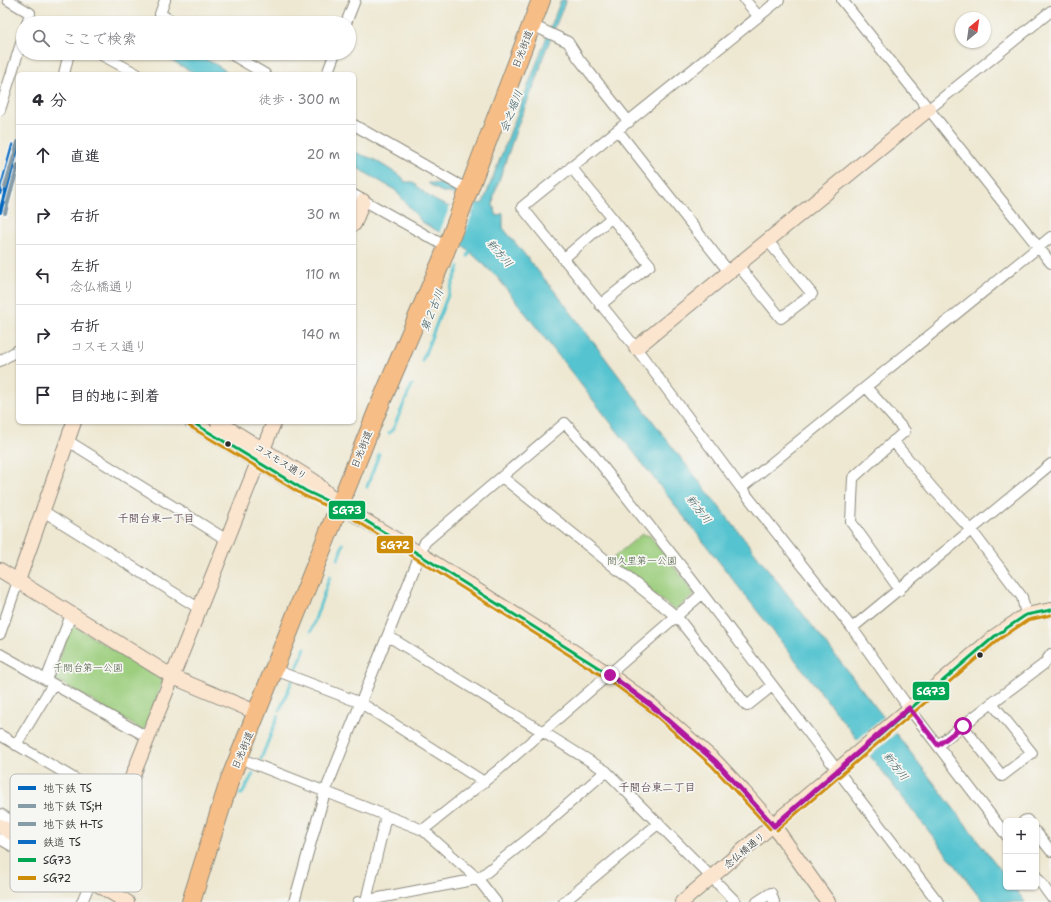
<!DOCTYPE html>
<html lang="ja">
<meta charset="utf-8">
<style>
body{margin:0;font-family:"Shantell Sans","Klee One",sans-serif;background:#f7f7f7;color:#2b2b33}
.controls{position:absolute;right:12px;bottom:12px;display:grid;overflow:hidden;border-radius:6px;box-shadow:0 1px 3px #0004}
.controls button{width:36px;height:36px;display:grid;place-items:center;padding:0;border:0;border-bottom:1px solid #e1e1e2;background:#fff;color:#2b2b33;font:20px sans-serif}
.compass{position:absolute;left:955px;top:12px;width:36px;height:36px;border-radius:50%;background:#fff;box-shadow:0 1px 3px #0004;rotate:29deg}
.stop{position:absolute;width:12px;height:12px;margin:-9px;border:3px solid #b5179e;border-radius:50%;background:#fff}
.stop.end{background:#b5179e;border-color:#fff;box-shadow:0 1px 4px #0008}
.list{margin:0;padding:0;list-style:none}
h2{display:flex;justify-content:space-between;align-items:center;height:52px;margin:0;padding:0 16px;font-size:17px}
h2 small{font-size:13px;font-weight:400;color:#7c7c81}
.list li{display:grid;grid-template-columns:26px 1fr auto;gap:12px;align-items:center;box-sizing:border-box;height:60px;padding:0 16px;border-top:1px solid #e1e1e2}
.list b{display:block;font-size:15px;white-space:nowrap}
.list p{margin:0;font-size:13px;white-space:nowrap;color:#7c7c81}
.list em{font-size:13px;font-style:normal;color:#7c7c81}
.icon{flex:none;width:22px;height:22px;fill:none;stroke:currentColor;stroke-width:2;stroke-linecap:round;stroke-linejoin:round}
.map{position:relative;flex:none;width:1051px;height:902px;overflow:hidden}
.search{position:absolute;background:#fff;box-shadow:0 1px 3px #0004;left:16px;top:16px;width:340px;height:44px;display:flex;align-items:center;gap:10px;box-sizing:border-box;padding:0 14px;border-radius:22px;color:#7c7c81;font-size:15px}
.panel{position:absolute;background:#fff;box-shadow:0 1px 3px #0004;left:16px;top:72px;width:340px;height:352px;border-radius:6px}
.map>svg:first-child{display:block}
</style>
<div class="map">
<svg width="1051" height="902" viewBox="0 0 1051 902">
<rect width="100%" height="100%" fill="#f6f6f2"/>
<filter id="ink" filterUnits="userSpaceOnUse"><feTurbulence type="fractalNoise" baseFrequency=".025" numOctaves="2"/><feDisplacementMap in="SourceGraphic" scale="8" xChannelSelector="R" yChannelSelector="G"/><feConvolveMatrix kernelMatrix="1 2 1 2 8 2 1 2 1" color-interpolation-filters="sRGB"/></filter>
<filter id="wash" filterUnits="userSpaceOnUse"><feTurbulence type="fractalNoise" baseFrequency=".012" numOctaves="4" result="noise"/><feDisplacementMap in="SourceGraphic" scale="16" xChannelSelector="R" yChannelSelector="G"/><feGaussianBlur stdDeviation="0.9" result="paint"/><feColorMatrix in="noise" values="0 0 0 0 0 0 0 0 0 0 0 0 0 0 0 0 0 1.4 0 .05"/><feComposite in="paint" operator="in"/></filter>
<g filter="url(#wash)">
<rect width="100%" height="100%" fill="#eee8d2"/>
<path fill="#9cce7e" stroke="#647c54" d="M642,534L650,536L695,594L675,610L614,564V557Z
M71,624L163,680L144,731L53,678Z"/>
<path fill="#57c4d0" stroke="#41787e" d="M561,0H566L543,57L538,76L519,122L494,195L493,205L497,216L503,213V228L560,298L673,448L878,710L1006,877V887H1014L1025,902H984L498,278L465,247L422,222L395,190L354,166V152L373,159L402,177L405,182H413C433,203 446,207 474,213L451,193C443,194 434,188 428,183L442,184L478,204L483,203Z
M158,53C192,53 202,54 230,74H196Z"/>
<path fill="#eee8d2" d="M457,190L477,201L460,247L439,234L450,206L467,210L454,198Z
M885,716L897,732L868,757L856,741Z"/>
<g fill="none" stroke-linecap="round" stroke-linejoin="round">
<path stroke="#57c4d0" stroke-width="3" d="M468,256L471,249
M422,361L459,267
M389,433L393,429L412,385
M367,487L379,454
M338,559L343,544
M311,631L330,576
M295,673L305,648
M280,710L292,681
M261,759L278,716
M240,794H242L253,774"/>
</g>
</g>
<g filter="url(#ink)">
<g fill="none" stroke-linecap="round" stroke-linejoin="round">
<g stroke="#8c8a7e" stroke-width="12">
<path id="street" d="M8,0L30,13L27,23
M165,0L160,14L176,23
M745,0L758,16
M779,0L522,207L636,348L741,488L852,628L909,708L1006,835
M842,0L1051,263
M346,23L355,0
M532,25L568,42L579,59L629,122
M98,53L137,74
M229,53L265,74
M64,74L69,53
M327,74L335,53
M929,109L1051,11
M0,110L23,37
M354,125L468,190
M618,131L729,272
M571,167L650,265L600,305
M354,195L447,247
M563,259L611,218
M738,265L781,318L812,294L767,240
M0,361L18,350
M866,387L905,431L853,478L851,522L900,590
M68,441L227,540
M893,441L934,490L972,531L1022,597L1026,615
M502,477L677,617L747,706L772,686
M741,488L1051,237
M43,511L200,609
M852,628L1051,464
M0,634L18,581
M388,636L606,771L736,902
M0,654L46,680L71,615
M275,670L361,703L484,782
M46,680L149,738
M992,703L1044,664L1051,654
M0,735L121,806
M16,745L53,684
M938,745L992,703L1032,753L1002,776L963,726
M239,758L423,830L478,879L496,902
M0,814L31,832L46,850
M1024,821L1027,820L1028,821
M423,830L496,772L702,594
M1036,832L1051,851
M0,839L21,851L45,855
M1036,876L1051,897
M366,901L386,816
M82,902L91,880
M294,902L325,792L425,542L565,423L592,453L685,571L938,902
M358,902L478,879L533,835L606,771
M564,902L659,823
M757,902L771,893L774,902"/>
</g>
<g stroke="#8c8a7e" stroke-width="16">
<path id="secondary" d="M354,224L363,201
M636,348L929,109
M192,422L306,491L339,505L420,554L610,675L652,706L716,762L743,791L774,826L828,902
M218,422L314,481L332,498
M0,570L173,677L258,713
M18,581L74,422
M0,826L127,902
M91,880L274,422
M682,902L995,636L1026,615L1051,610"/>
</g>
<g stroke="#8c8a7e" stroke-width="20">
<path id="highway" d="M191,902L230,779L378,409L442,260L541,0"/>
</g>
<use href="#street" stroke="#fff" stroke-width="10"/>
<use href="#secondary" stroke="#fbe5cf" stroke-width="14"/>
<use href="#highway" stroke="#f6be86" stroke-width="18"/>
<g stroke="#f6f6f2" stroke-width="6">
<path id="bus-1" d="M192,422L306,491L355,514L610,675L652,706L716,762L774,826
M774,826L995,636L1026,615L1051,610"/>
</g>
<g stroke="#f6f6f2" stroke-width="6">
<path id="bus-2" d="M189,426L303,495L352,518L607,679L649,710L712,766L770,829
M777,830L998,640L1028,620L1051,615"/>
</g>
<use href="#bus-1" stroke="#00a651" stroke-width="3"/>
<use href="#bus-2" stroke="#ce8d09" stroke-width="3"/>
<g stroke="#f6f6f2" stroke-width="7">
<path id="rail-1" d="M0,193L13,145"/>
</g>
<use href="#rail-1" stroke="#0f6cc3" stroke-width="4"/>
<g stroke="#f6f6f2" stroke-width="7">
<path id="metro-1" d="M0,212L18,146"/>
</g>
<g stroke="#f6f6f2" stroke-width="7">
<path id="metro-2" d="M5,213L18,165"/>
</g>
<g stroke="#f6f6f2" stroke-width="7">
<path id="metro-3" d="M5,187L18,142"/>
</g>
<use href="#metro-1" stroke="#0065bd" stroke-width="4"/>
<use href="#metro-2" stroke="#869ca7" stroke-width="4"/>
<use href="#metro-3" stroke="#869ca7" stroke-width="4"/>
</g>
</g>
<g fill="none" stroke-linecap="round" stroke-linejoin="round" filter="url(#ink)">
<path stroke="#b5179e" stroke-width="5" d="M610,675L652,706L716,762L774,826L909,708L938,745L963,726"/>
</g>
<g fill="#2b2b2b" stroke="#f6f6f2" stroke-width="1.5">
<circle cx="228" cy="444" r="3.5"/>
<circle cx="980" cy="655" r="3.5"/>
</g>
<g text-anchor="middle" stroke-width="3.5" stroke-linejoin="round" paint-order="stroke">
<g font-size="10" fill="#2b2b2b" stroke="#f6f6f2">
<text transform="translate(522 49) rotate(-69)" y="4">日光街道</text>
<text transform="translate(361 449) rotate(-68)" y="4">日光街道</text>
<text transform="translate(281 461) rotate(32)" y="4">コスモス通り</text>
<text transform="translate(242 750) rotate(-67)" y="4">日光街道</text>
<text transform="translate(744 850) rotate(-40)" y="4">念仏橋通り</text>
</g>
<g font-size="10" fill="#4d5c44" stroke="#f6f6f2">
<text x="642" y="564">間久里第一公園</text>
<text x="88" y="671">千間台第一公園</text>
</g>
<g font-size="11" font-style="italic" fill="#38595d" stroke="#f6f6f2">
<text transform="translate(511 111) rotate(-69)" y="4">会之堀川</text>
<text transform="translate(500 253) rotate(49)" y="4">新方川</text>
<text transform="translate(432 310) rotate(-69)" y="4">第２古川</text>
<text transform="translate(699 509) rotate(52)" y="4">新方川</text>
<text transform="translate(896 766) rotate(52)" y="4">新方川</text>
</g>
<g font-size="11" font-weight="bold" fill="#6a5761" stroke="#f6f6f2">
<text x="156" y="522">千間台東一丁目</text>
<text x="657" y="791">千間台東二丁目</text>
</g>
</g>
<rect x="10" y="774" width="132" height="118" rx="6" fill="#f6f6f2" stroke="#b9b9b6" stroke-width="1"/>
<rect x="18" y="786" width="18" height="4" fill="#0065bd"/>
<rect x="18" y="804" width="18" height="4" fill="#869ca7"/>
<rect x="18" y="822" width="18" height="4" fill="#869ca7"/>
<rect x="18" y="840" width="18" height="4" fill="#0f6cc3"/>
<rect x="18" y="858" width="18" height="4" fill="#00a651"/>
<rect x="18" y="876" width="18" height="4" fill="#ce8d09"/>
<g font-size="11" fill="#2b2b2b">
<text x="43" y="792">地下鉄 TS</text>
<text x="43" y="810">地下鉄 TS;H</text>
<text x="43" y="828">地下鉄 H-TS</text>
<text x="43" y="846">鉄道 TS</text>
<text x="43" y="864">SG73</text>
<text x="43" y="882">SG72</text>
</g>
<g stroke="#f6f6f2" stroke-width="1.5">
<rect x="328" y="500" width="38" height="20" rx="4" fill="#00a651"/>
<rect x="376" y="535" width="38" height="19" rx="4" fill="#ce8d09"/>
<rect x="912" y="681" width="38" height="20" rx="4" fill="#00a651"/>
</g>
<g font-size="11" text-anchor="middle" font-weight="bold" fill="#fff">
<text x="347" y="514">SG73</text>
<text x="395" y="549">SG72</text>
<text x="931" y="695">SG73</text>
</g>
</svg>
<div class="controls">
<button>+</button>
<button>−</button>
</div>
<svg class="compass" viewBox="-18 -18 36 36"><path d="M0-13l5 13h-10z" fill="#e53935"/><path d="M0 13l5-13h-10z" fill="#7c7c81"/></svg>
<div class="stop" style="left:963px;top:726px"></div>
<div class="stop end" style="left:610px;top:675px"></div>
<div class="search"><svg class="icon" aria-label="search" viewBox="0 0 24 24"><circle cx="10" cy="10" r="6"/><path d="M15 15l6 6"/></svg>ここで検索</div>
<section class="panel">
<h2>4 分<small>徒歩 · 300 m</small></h2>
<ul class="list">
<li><svg class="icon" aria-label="ahead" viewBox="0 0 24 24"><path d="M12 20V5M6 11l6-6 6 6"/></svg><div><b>直進</b></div><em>20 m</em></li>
<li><svg class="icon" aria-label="right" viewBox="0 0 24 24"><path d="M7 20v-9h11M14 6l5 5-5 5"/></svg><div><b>右折</b></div><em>30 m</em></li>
<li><svg class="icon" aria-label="left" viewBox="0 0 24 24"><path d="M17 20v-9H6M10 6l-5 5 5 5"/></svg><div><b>左折</b><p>念仏橋通り</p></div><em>110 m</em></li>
<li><svg class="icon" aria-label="right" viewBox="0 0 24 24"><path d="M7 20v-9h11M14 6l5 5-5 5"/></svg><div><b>右折</b><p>コスモス通り</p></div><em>140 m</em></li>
<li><svg class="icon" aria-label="arrive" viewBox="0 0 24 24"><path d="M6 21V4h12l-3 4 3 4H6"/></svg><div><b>目的地に到着</b></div></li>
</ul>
</section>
</div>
